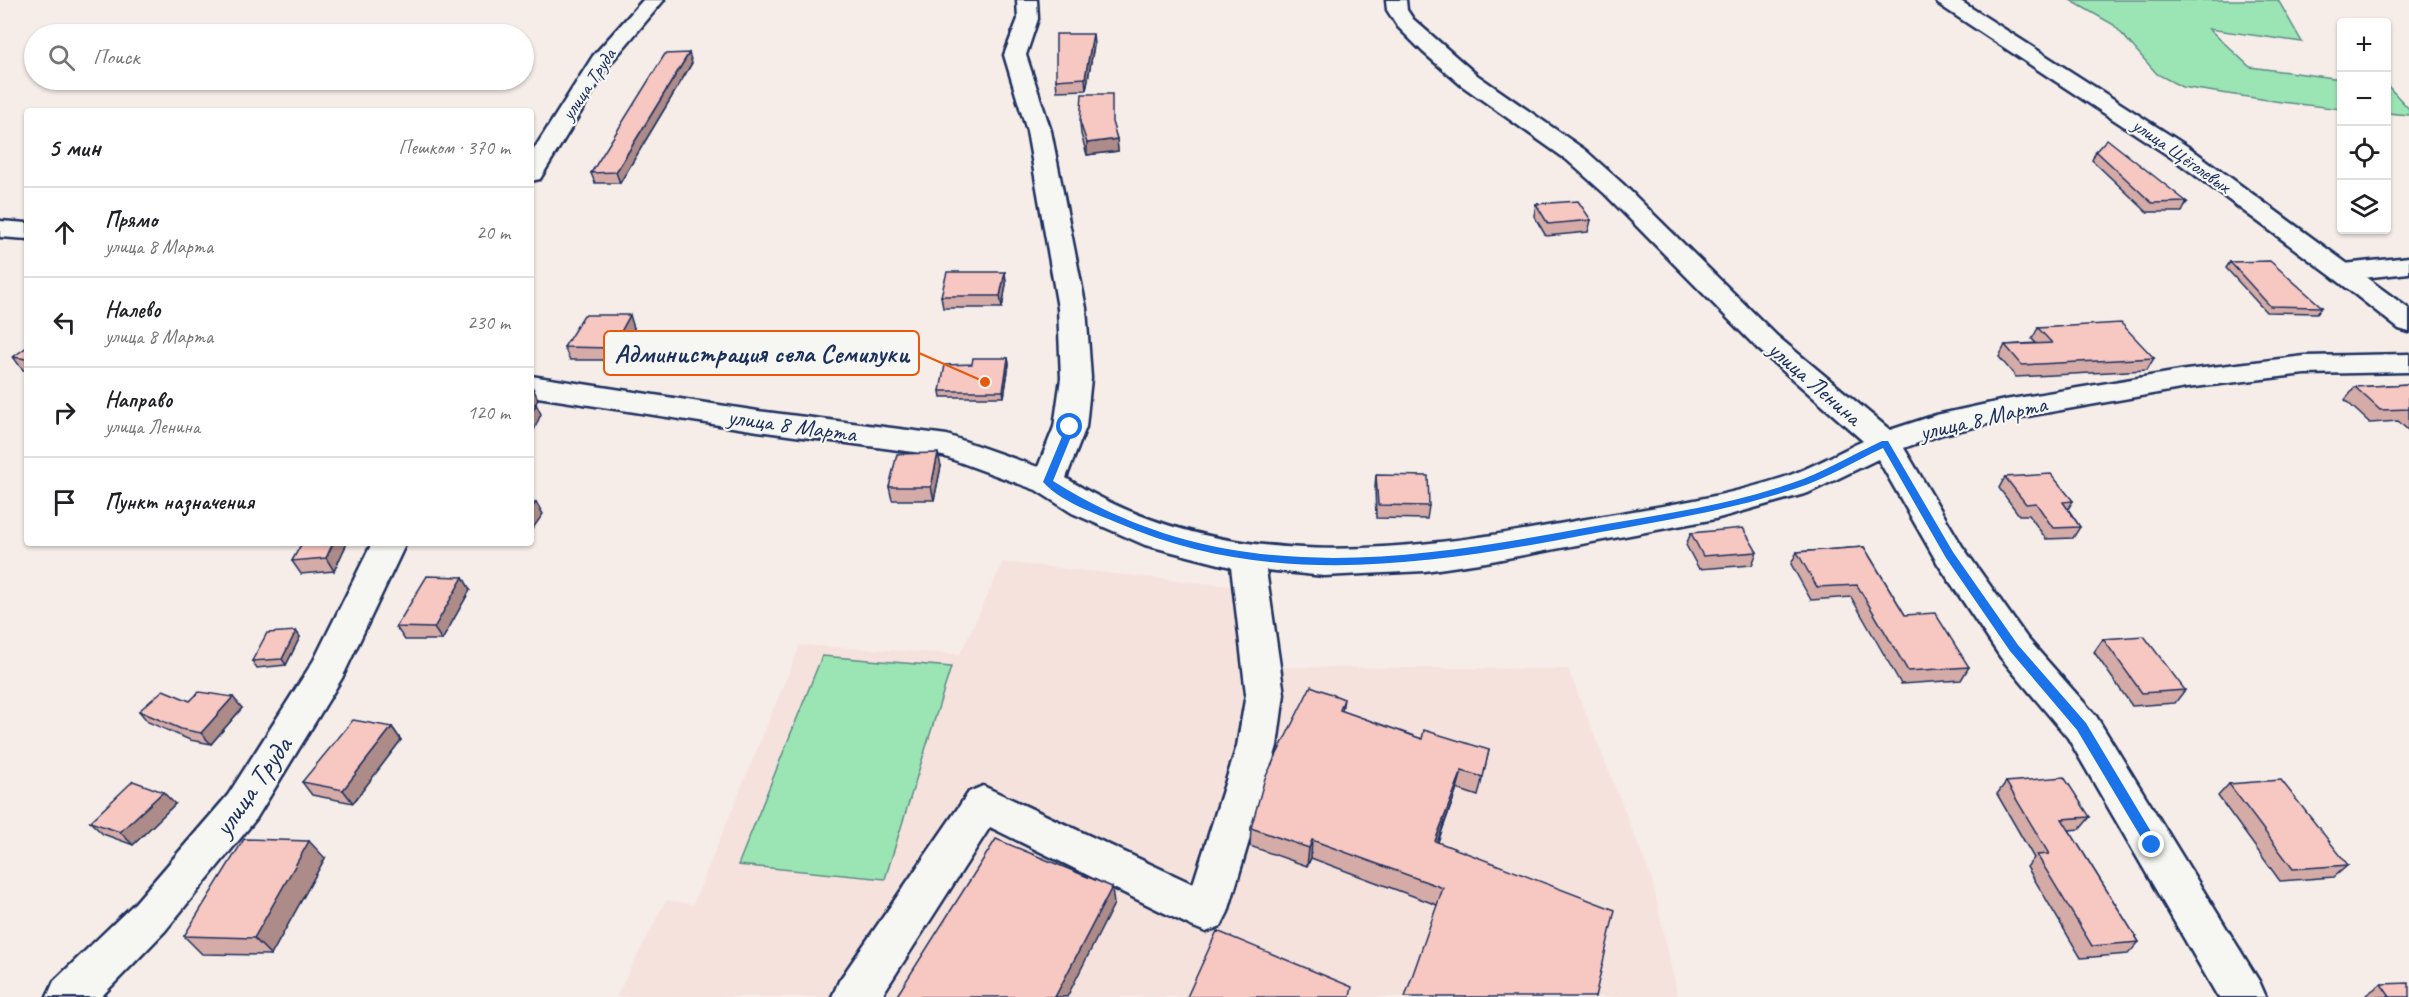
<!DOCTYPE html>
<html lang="ru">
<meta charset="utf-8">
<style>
body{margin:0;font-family:Caveat,sans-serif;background:#f6f6f6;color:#202124}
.controls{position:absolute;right:18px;top:18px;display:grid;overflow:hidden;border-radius:6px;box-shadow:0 2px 4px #0004}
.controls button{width:54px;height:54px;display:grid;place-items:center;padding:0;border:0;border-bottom:2px solid #e0e0e0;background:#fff;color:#202124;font:30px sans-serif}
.stop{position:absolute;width:18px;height:18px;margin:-14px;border:4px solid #1a73e8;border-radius:50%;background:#fff}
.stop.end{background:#1a73e8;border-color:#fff;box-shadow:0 2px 6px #0008}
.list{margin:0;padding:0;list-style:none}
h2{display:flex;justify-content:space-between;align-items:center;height:78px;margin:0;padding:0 24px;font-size:26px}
h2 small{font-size:20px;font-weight:400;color:#757577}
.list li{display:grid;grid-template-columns:39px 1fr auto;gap:18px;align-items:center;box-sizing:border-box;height:90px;padding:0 24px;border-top:2px solid #e0e0e0}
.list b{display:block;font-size:22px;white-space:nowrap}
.list p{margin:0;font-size:20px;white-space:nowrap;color:#757577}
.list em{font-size:20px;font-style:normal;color:#757577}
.icon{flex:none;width:33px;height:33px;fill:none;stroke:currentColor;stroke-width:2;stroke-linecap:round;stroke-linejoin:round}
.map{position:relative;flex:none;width:2409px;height:997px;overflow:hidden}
.search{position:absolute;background:#fff;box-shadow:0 2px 4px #0004;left:24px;top:24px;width:510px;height:66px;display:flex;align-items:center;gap:15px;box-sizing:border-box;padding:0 21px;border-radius:33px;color:#757577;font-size:22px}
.panel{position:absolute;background:#fff;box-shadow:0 2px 4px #0004;left:24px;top:108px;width:510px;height:438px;border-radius:6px}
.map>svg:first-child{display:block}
</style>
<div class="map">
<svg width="2409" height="997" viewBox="0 0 2409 997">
<rect width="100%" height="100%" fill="#f6ede8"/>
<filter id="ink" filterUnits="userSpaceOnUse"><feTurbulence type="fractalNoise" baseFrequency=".0167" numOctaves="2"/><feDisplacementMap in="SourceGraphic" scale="12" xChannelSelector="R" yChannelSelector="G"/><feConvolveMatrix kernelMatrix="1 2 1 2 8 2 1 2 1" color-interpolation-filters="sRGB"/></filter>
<g filter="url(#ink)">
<path fill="#f6e2dd" d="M1003,562L1271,590L1282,667L1568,669L1652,879L1678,997H616L666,900L693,904L800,645L960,654Z"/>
<path fill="#9be4b3" stroke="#5b8a88" stroke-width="1.5" d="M2070,0H2278L2302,42L2209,29L2250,67L2341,79V109L2281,102L2182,87L2157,74L2114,25Z
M2387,85L2409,109V115L2387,113Z
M822,656L951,667L885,879L738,865Z"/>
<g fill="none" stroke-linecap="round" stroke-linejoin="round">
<g stroke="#1b2f5e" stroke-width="5">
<path id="minor" d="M643,0H664L610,64L540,179L531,181V154L593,56Z
M1017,0H1037L1038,19L1026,55L1051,131L1086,308L1091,378L1086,427L1066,478C1225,578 1406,552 1581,520C1648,508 1719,499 1785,477C1811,468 1837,453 1863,441L1757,348L1605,194L1567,160L1461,85L1423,52L1398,27L1387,10L1386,0H1406L1407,10L1413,19L1477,75L1585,150L1623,184L1777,336L1890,430L1936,415L2005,400L2186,370L2305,356L2409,354V372L2305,374L2186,388L2005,420L1943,434L1904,448L1962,546L2027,638L2096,716L2259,981L2266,997H2218L2068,738L2001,658L1938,564L1878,459L1808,493L1715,519L1486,562L1425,571L1324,576L1266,570L1284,694L1277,746L1228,912L1221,926L1206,932L1191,926L990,827L881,997H832L839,981L969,792L983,786L1193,884L1237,746L1246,694L1231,567L1145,545L1072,513L1036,490L943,456L758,431L531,396V376L758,411L947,435L1038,467L1054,427L1061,378L1058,308L1027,131L1004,55L1018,19Z
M0,221L27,223V239L0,237Z
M2409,257V273L2344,280L2334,278L2330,272L2334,266L2344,264Z
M372,543H406L342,678L256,819L165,931L101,997H47L54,981L135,903L228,795L314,660Z"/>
</g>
<g stroke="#1b2f5e" stroke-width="5">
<path id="major" d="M1935,0H1959L2190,148L2409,309V332L2399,329L2334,278L2172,158L1938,4Z"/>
</g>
<use href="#minor" fill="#f6f6f2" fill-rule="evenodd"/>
<use href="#major" fill="#f6f6f2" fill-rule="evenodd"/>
</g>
<path fill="#d4aba7" stroke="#1b2f5e" stroke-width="1.5" d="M1094,45L1086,90L1057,91L1056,80Z
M692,63L620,183H595L591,173Z
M1080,122L1112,123L1117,139L1118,151L1087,155L1081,134Z
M2096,151L2187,202L2182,212H2147L2092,160Z
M1536,204L1591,220L1588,232L1546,236L1534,216Z
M2230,262L2322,307L2317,313L2266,312L2226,268Z
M1005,272L1006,284L1002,308H943L941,296Z
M634,328L617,360H570L564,347Z
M2038,328L2154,358L2147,370L2016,377L1999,357L2005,345L2036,343L2032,339Z
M732,336L736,349L724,372L684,370L679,358Z
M13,357L27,359V370H23Z
M1008,358L1009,364L1004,397H941L940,391L972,364Z
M2409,384V431L2398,421L2370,423L2345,400L2355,387Z
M941,466L934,500H892L889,487Z
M1376,475L1429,506L1427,519L1376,518L1375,487Z
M2005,477L2073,501L2068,509L2080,527L2073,538L2046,539L2029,515H2019L1999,488Z
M1691,533L1757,552L1752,565L1699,569L1686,545Z
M302,543H347L334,571L301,574L292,561Z
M1864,547L1905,615L1969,667L1961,680L1901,684L1851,597L1811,600L1791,564L1797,552Z
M463,577L470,590L442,640H405L396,627Z
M296,631L300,637L286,665L257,668L252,661Z
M2103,639L2185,690L2175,703L2132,706L2094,652Z
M1344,699L1342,711L1422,739L1489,750L1478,796L1457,789L1438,842L1595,997L1437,905L1311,858L1307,866L1250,846L1251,828Z
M190,701L242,708L211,744L190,740L148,722L139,711Z
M392,727L401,740L353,803L312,795L302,782Z
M2006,782L2090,817L2080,829L2069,830L2139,942L2128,954L2081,958L2027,867L2034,858L1997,794Z
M2229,784L2348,865L2334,877L2280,881L2218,796Z
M175,804L133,845L103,834L90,822Z
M325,858L271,955L202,954L184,936Z
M2381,984L2409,997H2367L2366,995Z"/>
<path fill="#ad8b88" stroke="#1b2f5e" stroke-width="1.5" d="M1093,34L1094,45L1086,90L1085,78Z
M689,53L692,63L620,183L616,172Z
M1117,139L1118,151L1087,155V143Z
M1005,272L1006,284L1002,308L1000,296Z
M630,315L634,328L617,360L612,348Z
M732,336L736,349L724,372L720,359Z
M1008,358L1009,364L1004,397L1003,391Z
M533,388L538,399L531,414V392Z
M536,404L541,414L531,437V415Z
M938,453L941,466L934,500L931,487Z
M536,502L543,514L531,531V509Z
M333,543H347L334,571L326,558Z
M463,577L470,590L442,640L434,628Z
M296,631L300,637L286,665L282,659Z
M233,697L242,708L211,744L201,733Z
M392,727L401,740L353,803L343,790Z
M1462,771L1457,789L1431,859L1435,841Z
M163,792L175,804L133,845L120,832Z
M1312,840L1311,858L1307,866L1309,848Z
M309,841L325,858L271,955L254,938Z
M1112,887L1114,904L1067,997H1055Z"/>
<path fill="#f7c7c2" stroke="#1b2f5e" stroke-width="1.5" d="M1056,34H1093L1085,78L1056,80Z
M689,53L616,172L591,173L665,54Z
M1082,94H1112V122L1117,139L1087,143L1080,122Z
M2107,139L2187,202L2152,203L2096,151Z
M1578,201L1591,220L1548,224L1536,204Z
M2270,261L2322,307L2270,306L2230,262Z
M947,272H1005L1000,296H941Z
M584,315H630L612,348L564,347Z
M2121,323L2154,358L2022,365L2005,345L2052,343L2038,328Z
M27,347V359L13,357Z
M973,358H1008L1003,391H940L945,365L972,364Z
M2409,384V409L2380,410L2355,387Z
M531,404H536L531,415Z
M938,453L931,487H889L897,454Z
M2051,474L2073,501L2063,502L2080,527L2053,528L2036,503L2026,504L2005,477Z
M1376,475L1428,476L1429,506L1378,505Z
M531,501L536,502L531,509Z
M1743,528L1757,552L1703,556L1691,533Z
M302,543H333L326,558L292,561Z
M1864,547L1905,615L1935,613L1969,667L1908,671L1857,585L1817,587L1797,552Z
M427,576L463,577L434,628L396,627Z
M296,631L282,659L252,661L267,633Z
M2144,636L2185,690L2142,693L2103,639Z
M1311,686L1344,699L1340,710L1422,739L1424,730L1489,750L1483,777L1462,771L1435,841L1615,910L1595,997H1405L1443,888L1312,840L1309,848L1251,828L1265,778Z
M163,690L190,701L199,692L233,697L201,733L181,729L139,711Z
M353,720L392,727L343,790L302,782Z
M2064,777L2090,817L2062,819L2139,942L2092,946L2037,855L2049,854L2006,782Z
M2281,780L2348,865L2293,869L2229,784Z
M133,781L163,792L120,832L90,822Z
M244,839L309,841L254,938L184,936Z
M996,839L1112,887L1055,997H896Z
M1217,931L1352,987L1350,997H1187Z
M2409,983V997H2390L2381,984Z"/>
</g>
<path fill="#1a73e8" d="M1070,424L1075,427L1053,481C1220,587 1396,563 1579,529C1650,516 1723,507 1792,483C1822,473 1852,455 1882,441H1888L1953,552L2018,645L2086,723L2159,845L2157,849H2148L2077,730L2010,651L1946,558L1883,448C1855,461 1826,479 1797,488C1728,511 1656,522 1585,535C1428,565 1269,589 1118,523C1094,513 1061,502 1043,482L1066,427Z"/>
<g text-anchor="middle" stroke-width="4.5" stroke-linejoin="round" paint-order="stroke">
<g font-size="20" fill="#1b2f5e" stroke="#f6f6f2">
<text transform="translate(588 84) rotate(-56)" y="7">улица Труда</text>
<text transform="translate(2182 155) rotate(35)" y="7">улица Щёголевых</text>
</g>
<g font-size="24" fill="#1b2f5e" stroke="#f6f6f2">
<text transform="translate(1815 383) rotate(41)" y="8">улица Ленина</text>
<text transform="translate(1983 418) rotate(-13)" y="8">улица 8 Марта</text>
<text transform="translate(792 425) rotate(8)" y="8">улица 8 Марта</text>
</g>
<g font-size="28" fill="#1b2f5e" stroke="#f6f6f2">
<text transform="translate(252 786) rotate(-55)" y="10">улица Труда</text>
</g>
</g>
<path fill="none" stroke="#e8590c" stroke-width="2" d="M985 382L919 353"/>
<circle fill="#e8590c" stroke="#f6f6f2" stroke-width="2" cx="985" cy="382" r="6"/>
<rect fill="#f6f6f2" stroke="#e8590c" stroke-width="2" x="604" y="331" width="315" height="44" rx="6"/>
<g font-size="26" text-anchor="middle" font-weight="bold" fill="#1b2f5e">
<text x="762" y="362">Администрация села Семилуки</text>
</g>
</svg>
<div class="controls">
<button>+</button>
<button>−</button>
<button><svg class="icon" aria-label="locate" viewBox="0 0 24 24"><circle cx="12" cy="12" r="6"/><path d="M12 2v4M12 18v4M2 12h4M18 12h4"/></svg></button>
<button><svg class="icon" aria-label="layers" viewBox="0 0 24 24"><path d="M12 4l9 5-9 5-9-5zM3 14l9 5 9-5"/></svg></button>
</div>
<div class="stop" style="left:1070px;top:427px"></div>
<div class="stop end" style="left:2152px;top:845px"></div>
<div class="search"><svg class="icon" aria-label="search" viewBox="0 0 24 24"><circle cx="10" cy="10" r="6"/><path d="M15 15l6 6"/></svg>Поиск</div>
<section class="panel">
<h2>5 мин<small>Пешком · 370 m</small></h2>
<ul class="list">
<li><svg class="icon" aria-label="ahead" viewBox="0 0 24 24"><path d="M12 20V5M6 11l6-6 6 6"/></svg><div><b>Прямо</b><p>улица 8 Марта</p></div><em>20 m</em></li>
<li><svg class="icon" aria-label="left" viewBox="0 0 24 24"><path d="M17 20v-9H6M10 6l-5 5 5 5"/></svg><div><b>Налево</b><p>улица 8 Марта</p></div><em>230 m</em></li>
<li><svg class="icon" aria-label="right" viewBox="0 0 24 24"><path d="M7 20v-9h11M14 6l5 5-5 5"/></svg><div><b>Направо</b><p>улица Ленина</p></div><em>120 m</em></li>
<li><svg class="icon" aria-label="arrive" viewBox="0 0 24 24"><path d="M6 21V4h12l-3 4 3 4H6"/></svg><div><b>Пункт назначения</b></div></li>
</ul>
</section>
</div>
